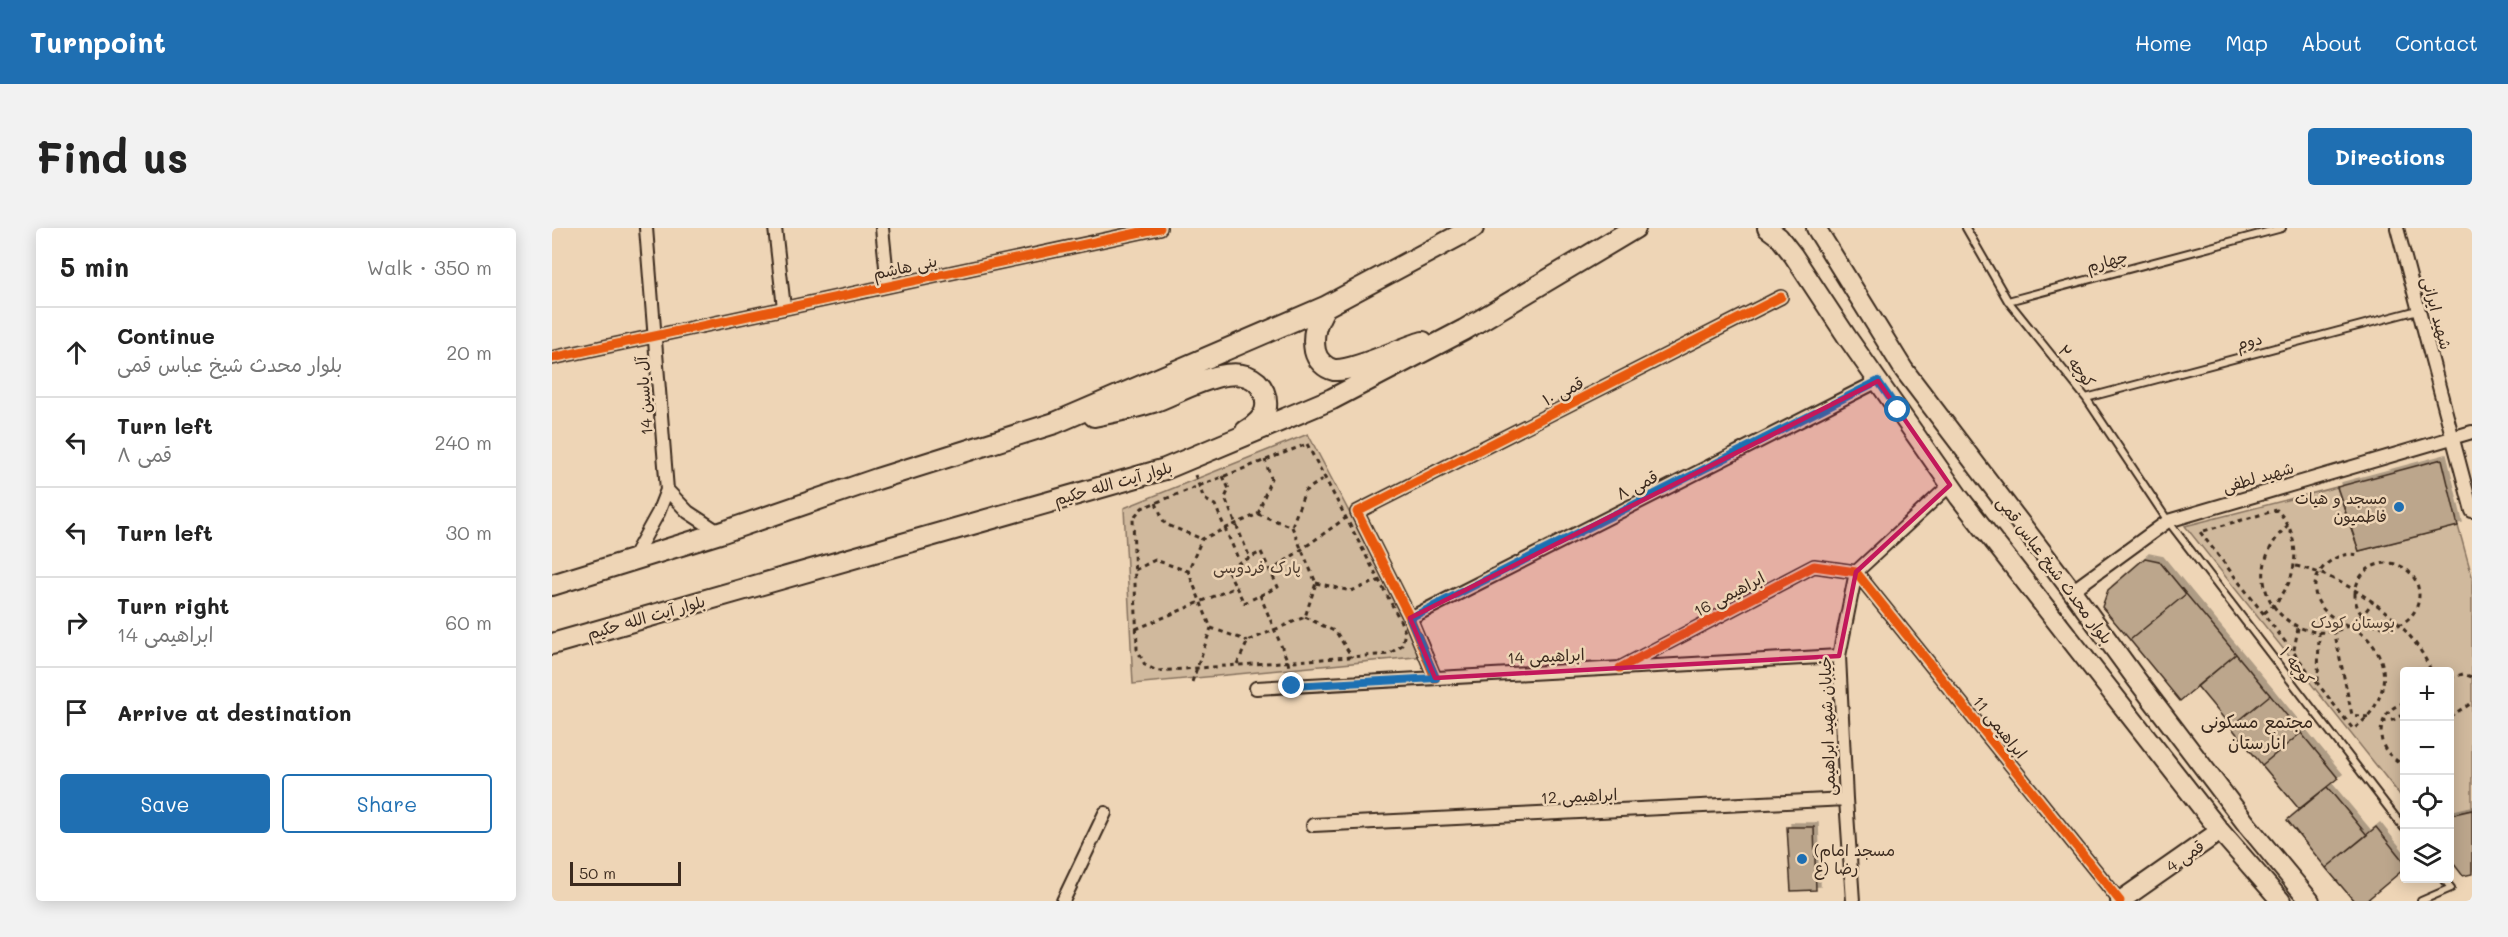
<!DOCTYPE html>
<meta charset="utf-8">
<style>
body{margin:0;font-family:Mali,"Playpen Sans Arabic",sans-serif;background:#f2f2f2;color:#222}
.controls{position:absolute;right:18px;bottom:18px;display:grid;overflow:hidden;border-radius:6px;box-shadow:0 3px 15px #0003}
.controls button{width:54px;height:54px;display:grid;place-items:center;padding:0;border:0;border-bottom:2px solid #e0e0e0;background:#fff;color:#222;font:30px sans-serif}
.scale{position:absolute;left:18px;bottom:15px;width:111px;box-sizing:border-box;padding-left:6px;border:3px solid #3b2a1e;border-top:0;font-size:16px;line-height:21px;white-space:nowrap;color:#3b2a1e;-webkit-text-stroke:4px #eed5b6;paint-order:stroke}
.stop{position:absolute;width:18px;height:18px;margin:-14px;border:4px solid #1f6fb2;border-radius:50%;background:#fff}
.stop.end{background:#1f6fb2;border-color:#fff;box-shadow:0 2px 6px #0008}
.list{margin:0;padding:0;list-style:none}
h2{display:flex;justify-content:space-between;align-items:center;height:78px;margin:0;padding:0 24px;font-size:26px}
h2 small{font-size:20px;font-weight:400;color:#767676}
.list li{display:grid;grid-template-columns:39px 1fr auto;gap:18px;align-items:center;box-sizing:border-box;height:90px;padding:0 24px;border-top:2px solid #e0e0e0}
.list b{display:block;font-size:22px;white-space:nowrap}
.list p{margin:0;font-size:20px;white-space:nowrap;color:#767676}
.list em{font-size:20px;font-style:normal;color:#767676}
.actions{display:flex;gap:12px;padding:18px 24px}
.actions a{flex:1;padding:14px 0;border:2px solid #1f6fb2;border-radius:6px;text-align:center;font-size:21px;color:#1f6fb2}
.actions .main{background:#1f6fb2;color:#fff}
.icon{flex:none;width:33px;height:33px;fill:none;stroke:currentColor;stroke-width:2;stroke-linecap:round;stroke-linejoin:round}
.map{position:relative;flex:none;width:1920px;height:673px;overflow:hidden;border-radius:6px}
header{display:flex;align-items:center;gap:36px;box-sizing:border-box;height:84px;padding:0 30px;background:#1f6fb2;color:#fff}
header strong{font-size:28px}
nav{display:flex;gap:33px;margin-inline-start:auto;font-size:21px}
.intro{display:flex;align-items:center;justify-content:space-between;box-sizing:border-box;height:144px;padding:0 36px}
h1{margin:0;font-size:42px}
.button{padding:15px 27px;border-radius:6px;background:#1f6fb2;color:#fff;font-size:21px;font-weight:700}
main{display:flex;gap:36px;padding:0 36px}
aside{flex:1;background:#fff;border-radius:6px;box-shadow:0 3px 15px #0003}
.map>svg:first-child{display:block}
</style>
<header>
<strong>Turnpoint</strong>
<nav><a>Home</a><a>Map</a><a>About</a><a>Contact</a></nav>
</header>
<div class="intro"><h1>Find us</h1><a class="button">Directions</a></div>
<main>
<aside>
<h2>5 min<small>Walk · 350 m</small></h2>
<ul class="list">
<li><svg class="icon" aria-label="ahead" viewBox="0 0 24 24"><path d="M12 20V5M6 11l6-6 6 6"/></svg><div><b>Continue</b><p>بلوار محدث شیخ عباس قمی</p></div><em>20 m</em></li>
<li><svg class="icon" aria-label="left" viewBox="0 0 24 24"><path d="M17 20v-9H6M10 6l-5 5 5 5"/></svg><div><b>Turn left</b><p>قمی ۸</p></div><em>240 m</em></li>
<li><svg class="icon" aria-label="left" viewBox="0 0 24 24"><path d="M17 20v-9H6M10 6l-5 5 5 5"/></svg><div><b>Turn left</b></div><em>30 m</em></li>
<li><svg class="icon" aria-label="right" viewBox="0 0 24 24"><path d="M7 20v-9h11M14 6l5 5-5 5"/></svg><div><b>Turn right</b><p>ابراهیمی 14</p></div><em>60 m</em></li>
<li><svg class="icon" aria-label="arrive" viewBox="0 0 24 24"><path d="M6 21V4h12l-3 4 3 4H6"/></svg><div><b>Arrive at destination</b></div></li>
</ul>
<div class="actions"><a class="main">Save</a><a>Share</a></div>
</aside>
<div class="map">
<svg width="1920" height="673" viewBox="0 0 1920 673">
<defs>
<filter id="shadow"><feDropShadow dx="4" dy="-4" stdDeviation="0" flood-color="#0004"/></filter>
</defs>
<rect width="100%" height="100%" fill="#eed5b6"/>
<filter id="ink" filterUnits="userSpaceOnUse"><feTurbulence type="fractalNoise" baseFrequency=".0167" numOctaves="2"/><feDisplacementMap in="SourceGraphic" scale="12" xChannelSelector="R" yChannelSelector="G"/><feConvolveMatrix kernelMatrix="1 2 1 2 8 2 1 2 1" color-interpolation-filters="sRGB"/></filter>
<g filter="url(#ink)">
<path fill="#d0b99d" stroke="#86725e" stroke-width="1.5" d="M756,206L873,428L581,456L572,280Z
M1785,259L1807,323L1906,298L1920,348V582L1898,587V443H1852V572L1633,298Z"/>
<path fill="#bca68c" stroke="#3b2a1e" stroke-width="1.5" filter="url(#shadow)" d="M1890,231L1906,298L1807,323L1785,259Z
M1593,330L1607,333L1634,366L1578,412L1550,379L1556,362Z
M1634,366L1684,426L1628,473L1578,412Z
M1684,426L1718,467L1679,499L1645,458Z
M1718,467L1749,505L1710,537L1679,499Z
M1749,505L1786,550L1747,581L1710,537Z
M1775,559L1815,607L1774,640L1735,592Z
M1920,582V646L1911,648L1898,631V587Z
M1235,599H1262L1264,662L1239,663Z
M1824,599L1852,634V641L1814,673H1802L1774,640Z"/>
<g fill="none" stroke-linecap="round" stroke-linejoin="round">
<g stroke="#3b2a1e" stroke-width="10">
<path id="service" d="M1414,0L1456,73L1534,170L1616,293L1852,600
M1456,73L1730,0
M1534,170L1866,82
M1869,673L1899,660L1891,650"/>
</g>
<g stroke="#3b2a1e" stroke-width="16">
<path id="minor" d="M223,0L232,80
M330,0L336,58
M1845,0L1920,283
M0,130L608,0
M115,262L136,284L168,305
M80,332L106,285L115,262L94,0
M1520,363L1616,293L1920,204
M858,390L1326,153
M1068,440L1262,338L1304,344L1568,673
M883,450L858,390L805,284L1229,69
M704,460L1287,428
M761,597L1294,571
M511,673L553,585
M1301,673L1294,571L1287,428L1304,344L1398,257"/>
</g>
<g stroke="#3b2a1e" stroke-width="22">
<path id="secondary" d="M1215,0L1227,9L1241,27L1295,109L1407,269L1668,603L1729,673
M1264,0L1352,142L1520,363L1585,452L1696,598L1758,673
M1568,673L1668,603"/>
</g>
<g stroke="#3b2a1e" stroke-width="24">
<path id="primary" d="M773,79C764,95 760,106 763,123C765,132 773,140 782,142C801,144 849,120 871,114
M542,188C562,184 582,180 601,174C628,165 680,131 705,154C712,161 715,169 714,179C713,189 703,198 694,203
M0,357L168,305L325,251L503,195L773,79L921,0
M0,416L613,241L780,171L912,102L1083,0"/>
</g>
<path stroke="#3b2a1e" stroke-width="3" stroke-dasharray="4.5 4.5" stroke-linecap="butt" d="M755,216L848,392L853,404L850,417L837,426L825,427L605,443L593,437L585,421L581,290L590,280Z
M643,247L652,271L663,277L688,335
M671,248L677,261L673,270L698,330
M604,275L613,296L650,311
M706,286L719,250L713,232
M1736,297C1663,367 1773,451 1821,373
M740,298L753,263L773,250
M709,324L726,359L692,375L675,341Z
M1803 367a32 32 0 1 1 64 0a32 32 0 1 1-64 0Z
M1744,338C1796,350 1859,392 1879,443
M583,342L603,332L636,343
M718,344L795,289
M764,355L799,363L826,353
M708,367L736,434L738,445
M1712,385C1746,361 1754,312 1725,282L1648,304L1801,501C1832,480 1844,440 1815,410C1800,396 1778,394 1767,375C1752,350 1780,321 1807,327
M753,389L784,404L800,429
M584,401L684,359
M1782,402L1800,487L1816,489
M1742,422L1746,400
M685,436L696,413L753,389L764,355L740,299L706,286L650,311L636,343L659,400L696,413
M1898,450L1911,446L1920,449
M1766,453L1767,404
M640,454L659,400
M1852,474C1848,477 1843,478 1840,481C1827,492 1825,514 1837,526C1841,530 1847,534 1852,538
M1898,488L1920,475
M1830,494L1841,492L1852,486"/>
<use href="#service" stroke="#eed5b6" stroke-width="6"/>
<use href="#minor" stroke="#eed5b6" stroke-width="12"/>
<use href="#secondary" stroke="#eed5b6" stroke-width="18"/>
<use href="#primary" stroke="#eed5b6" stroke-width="20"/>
<g stroke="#eed5b6" stroke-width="13">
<path id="cycleway" d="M0,130L608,0
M1068,440L1262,338L1304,344L1568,673
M883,450L858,390L805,284L1229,69"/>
</g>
<use href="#cycleway" stroke="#e8590c" stroke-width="9"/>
</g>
</g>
<g fill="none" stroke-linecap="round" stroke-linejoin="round" filter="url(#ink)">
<path stroke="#1f6fb2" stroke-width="8" d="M740,458L884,450L858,390L1326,153L1346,182"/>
</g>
<path fill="#c2185b" fill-opacity="0.2" stroke="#c2185b" stroke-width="4.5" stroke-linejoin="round" d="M1326,153L1398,257L1304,344L1287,428L883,450L858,390Z"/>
<g fill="#1f6fb2" stroke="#eed5b6" stroke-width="2">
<circle cx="1847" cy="279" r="6"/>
<circle cx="1250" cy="631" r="6"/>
</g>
<g text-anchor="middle" stroke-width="5" stroke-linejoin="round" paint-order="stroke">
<g font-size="16" fill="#3b2a1e" stroke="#eed5b6">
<text transform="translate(1555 33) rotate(-15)" y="6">چهارم</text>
<text transform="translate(353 39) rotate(-12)" y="6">بنی هاشم</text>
<text transform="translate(1885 85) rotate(75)" y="6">شهید ایرانی</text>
<text transform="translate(1697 113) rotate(-15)" y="6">دوم</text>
<text transform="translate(1525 138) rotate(52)" y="6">کوچه ۲</text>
<text transform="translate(1011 163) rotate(-27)" y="6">قمی ۱۰</text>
<text transform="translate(92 168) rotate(-94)" y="6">آل یاسین 14</text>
<text transform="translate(1706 249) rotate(-16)" y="6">شهید لطفی</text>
<text transform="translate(561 255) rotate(-16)" y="6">بلوار آیت الله حکیم</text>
<text transform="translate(1085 257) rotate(-27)" y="6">قمی ۸</text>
<text transform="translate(1503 342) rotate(53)" y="6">بلوار محدث شیخ عباس قمی</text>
<text transform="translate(1177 366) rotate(-28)" y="6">ابراهیمی 16</text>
<text transform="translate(94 389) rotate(-16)" y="6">بلوار آیت الله حکیم</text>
<text transform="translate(994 428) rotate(-3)" y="6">ابراهیمی 14</text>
<text transform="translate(1745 438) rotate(52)" y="6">کوچه ۱</text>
<text transform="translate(1275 498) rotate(-92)" y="6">خیابان شهید ابراهیمی</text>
<text transform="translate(1448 499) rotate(51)" y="6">ابراهیمی 11</text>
<text transform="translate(1027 568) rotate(-3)" y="6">ابراهیمی 12</text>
<text transform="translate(1633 628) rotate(-35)" y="6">قمی 4</text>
</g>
<g font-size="16" fill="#3b2a1e" stroke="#eed5b6" text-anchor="end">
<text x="1835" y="276">مسجد و هیات<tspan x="1835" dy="18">فاطمیون</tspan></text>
<text x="1262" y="628" text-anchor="start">(مسجد امام<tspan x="1262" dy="18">رضا (ع</tspan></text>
</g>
<g font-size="16" fill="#513f31" stroke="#eed5b6">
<text x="705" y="345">پارک فردوسی</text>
<text x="1801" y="400">بوستان کودک</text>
</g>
<g font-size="18" fill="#3b2a1e" stroke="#eed5b6">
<text x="1705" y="500">مجتمع مسکونی<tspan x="1705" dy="21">انارستان</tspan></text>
</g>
</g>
</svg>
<div class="controls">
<button>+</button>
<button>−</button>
<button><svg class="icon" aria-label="locate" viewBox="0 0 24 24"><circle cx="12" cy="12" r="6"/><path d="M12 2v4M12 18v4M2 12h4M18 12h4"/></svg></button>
<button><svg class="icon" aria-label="layers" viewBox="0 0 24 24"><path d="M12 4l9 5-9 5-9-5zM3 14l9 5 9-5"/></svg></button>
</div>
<div class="scale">50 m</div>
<div class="stop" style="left:1346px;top:182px"></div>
<div class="stop end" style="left:740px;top:458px"></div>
</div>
</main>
